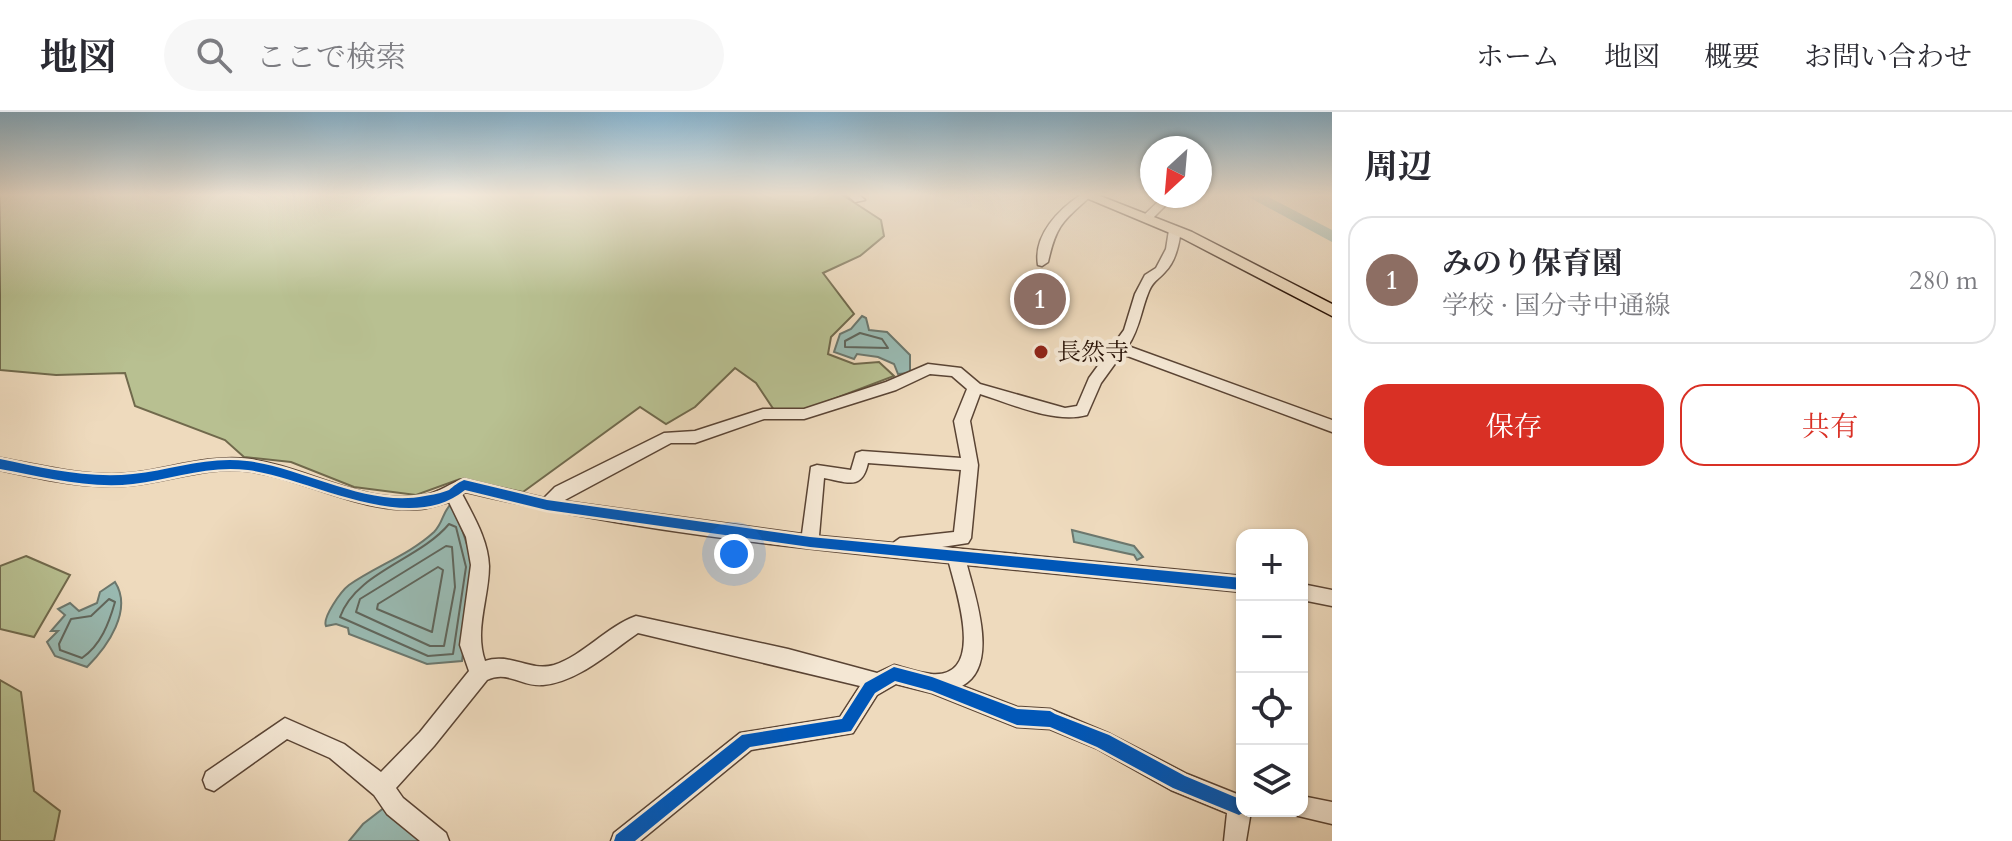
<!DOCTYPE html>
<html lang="ja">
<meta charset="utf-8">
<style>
body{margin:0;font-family:Cardo,"Noto Serif JP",serif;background:#f7f7f7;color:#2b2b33}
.controls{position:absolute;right:24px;bottom:24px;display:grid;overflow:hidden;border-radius:16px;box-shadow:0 2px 6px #0004}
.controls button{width:72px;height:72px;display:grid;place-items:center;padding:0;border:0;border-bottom:2px solid #e1e1e2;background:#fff;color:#2b2b33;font:40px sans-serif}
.compass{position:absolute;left:1140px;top:24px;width:72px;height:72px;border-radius:50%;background:#fff;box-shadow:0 2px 6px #0004;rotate:206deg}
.you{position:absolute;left:734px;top:442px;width:28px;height:28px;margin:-20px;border:6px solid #fff;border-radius:50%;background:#1a73e8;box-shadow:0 0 0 12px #1a73e833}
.badge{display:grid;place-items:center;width:52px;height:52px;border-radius:50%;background:#d93025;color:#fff;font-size:26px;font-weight:700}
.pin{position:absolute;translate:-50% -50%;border:4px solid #fff;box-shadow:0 2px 8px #0006}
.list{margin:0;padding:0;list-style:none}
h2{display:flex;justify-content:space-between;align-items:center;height:104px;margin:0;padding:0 32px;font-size:34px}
h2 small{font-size:26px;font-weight:400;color:#7c7c81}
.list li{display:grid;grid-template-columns:52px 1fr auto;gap:24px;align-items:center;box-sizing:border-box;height:128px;margin:0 16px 16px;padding:0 16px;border:2px solid #e1e1e2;border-radius:24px}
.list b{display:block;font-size:30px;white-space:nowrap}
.list p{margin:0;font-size:26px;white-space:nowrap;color:#7c7c81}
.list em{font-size:26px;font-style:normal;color:#7c7c81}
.actions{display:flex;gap:16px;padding:24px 32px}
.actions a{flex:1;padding:18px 0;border:2px solid #d93025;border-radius:24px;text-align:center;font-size:28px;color:#d93025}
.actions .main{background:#d93025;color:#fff}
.icon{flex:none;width:44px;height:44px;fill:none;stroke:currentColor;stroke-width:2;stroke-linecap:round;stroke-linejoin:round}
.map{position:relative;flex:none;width:1332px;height:729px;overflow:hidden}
header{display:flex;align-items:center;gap:48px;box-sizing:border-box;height:112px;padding:0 40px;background:#fff;border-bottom:2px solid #e1e1e2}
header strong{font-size:38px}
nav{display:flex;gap:44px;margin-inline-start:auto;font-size:28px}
.search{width:560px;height:72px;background:#f7f7f7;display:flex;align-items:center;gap:20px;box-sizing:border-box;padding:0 28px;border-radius:44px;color:#7c7c81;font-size:30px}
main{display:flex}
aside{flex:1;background:#fff}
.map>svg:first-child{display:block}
</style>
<header>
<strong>地図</strong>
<div class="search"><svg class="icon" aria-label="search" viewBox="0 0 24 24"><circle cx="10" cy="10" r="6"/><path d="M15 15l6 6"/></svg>ここで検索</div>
<nav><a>ホーム</a><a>地図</a><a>概要</a><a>お問い合わせ</a></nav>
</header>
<main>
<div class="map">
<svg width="1332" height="729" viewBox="0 0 1332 729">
<rect width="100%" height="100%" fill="#eedabd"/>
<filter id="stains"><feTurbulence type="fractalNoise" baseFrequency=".0025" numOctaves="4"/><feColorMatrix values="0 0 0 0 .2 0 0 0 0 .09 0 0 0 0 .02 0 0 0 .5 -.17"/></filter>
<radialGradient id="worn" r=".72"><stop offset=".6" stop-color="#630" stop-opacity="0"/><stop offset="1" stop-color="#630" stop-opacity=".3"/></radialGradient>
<path fill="#b8c091" stroke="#70694c" stroke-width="2" d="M0,82H841L881,108L884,124L860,144L823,161L854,202L831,225L828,242L854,252L879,250L894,264L802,299L774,298L756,271L735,256L695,295L666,312L640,295L523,380L460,367L416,383L354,375L291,350L244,345L225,328L135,294L125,261L56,263L0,258Z
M26,444L70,463L34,525L0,517V454Z
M0,568L21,580L34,679L60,699L54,729H0Z"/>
<path fill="#99bab2" stroke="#6c776d" stroke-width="2" d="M862,204L866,206L869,218L887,220L910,243V261L898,262L894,252L878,245L857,242L854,247L834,240L840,222L851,217Z
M453,390L474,454L462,549L427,552L349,522L348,516L336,512L326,514C322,506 341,479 349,473C376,454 409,443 434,420C444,410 442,399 453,390Z
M1072,418L1134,434L1143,445L1137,448L1134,443L1074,430Z
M115,470C133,498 108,534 87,555L55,544L47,530L58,519H51L65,503L58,497L70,491L79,499L97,491L100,480Z
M385,695L424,729H349L363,712Z"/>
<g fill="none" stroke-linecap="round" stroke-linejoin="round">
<path stroke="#60665c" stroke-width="2" d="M860,221L882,227L888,236L845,235V229Z
M449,412L456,415L466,455L453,542L428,544L340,505C356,460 419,448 449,412Z
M446,434L452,435L455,475L444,534H430L356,500L360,487Z
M438,455L443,458L432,520L377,497L378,492Z
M109,487L115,490C109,511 101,533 82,546L60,538L59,532L71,507L91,504Z"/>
<path fill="#99bab2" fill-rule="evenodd" d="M1243,82H1263L1332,118V130Z"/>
<g stroke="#5a4434" stroke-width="3">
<path id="minor" d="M846,82H858L865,88L855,90Z
M1082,82L1092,83C1064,109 1057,110 1048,150L1042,154L1038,153C1033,123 1059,97 1082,82Z
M1164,84H1175L1151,108H1143V104Z
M1175,115L1181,118C1179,132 1176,149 1165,160C1158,168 1153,169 1149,179C1141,198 1140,216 1128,234L1332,308V320L1122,242L1101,271L1087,303C1054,312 1012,292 980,282L970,309L978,353L971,426L968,431L942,435L1242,464V480L967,453C975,484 1000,554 962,574L1017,595L1050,597L1110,622L1187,662L1242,684V699H1251L1246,729H1224L1227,701L1171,678L1096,636L1050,617L1017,615L932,581L896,572L877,583L853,621L751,638L640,729H611L614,721L740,621L840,605L860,574L638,521C610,540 578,570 543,573C522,575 508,558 487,568L434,634L396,676L403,686L446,721L449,729H420L387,702L374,683L330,646L287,627L214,679L206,676L203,668L206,660L285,606L344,632L381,660L420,620L469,559L460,533L471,453L466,425L449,390C440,392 430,396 420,397C360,402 306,367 248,359C208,354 172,369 133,373C89,378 43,367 0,358V346C43,354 89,366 133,361C172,356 207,343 247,347C306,354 365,395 425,383C440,380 450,371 464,367L544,386L555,375L664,321L695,319L763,297H804L886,270L928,252L961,256L980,272L1065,296L1077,294L1089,266L1124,218L1135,182L1145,163L1156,156L1166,137L1169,118ZM930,262L952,264L967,277L954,309L961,346L862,339L856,341L851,358L817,353L811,355L802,422L563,389L671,331H695L764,307H804L896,278ZM868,351L961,358L954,420L900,426L893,431L819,424L824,366C847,370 862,379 868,351ZM466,380C624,418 787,435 949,451C956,479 987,567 931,562C919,561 906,556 894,553L877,561L788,537L636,504C606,515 584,543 554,553C529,560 510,540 485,549C474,518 489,486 489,454C488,428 474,405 462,382Z
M1302,472L1332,478V494L1302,488Z
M1302,684L1332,690V712L1294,703L1293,699H1302Z"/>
</g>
<g stroke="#281206" stroke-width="3">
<path id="major" d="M1077,82H1095L1192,120L1332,192V204L1182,126Z"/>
</g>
<use href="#minor" fill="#f4e7d4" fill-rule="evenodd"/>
<use href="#major" fill="#eedabd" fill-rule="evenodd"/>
<g stroke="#f4e7d4" stroke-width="5">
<path id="cycleway" d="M0,347C43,356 89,367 133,362C172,358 207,344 247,349C304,356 367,396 425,384C432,383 442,381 449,378C454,374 457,371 464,368L547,388L810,425L1242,466V478L810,435L547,398L465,378C408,425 311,366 248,358C208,353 172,367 133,372C89,377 43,365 0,357Z
M894,555L932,565L1017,597L1050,599L1055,602L1109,623L1185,664L1242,688V699H1246L1239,703L1173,676L1097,635L1050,615L1017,613L932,579L895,569L875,581L851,619L750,635L635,729H614L616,723L742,623L842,607L865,571Z"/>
</g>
<use href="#cycleway" fill="#0057b8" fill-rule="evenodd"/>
</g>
<linearGradient id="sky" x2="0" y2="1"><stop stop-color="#88b6d2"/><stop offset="0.45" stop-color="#f7eee1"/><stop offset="1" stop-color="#f7eee1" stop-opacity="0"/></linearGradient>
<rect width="1332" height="184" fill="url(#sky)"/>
<circle fill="#8f2418" stroke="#f4e7d4" stroke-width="3" cx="1041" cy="240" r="8"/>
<g text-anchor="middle" stroke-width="8" stroke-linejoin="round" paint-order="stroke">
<g font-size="24" fill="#281206" stroke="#f4e7d4" text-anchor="start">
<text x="1057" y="248">長然寺</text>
</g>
</g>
<rect width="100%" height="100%" filter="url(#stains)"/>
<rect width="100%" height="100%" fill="url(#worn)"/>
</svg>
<div class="controls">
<button>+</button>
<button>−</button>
<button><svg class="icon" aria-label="locate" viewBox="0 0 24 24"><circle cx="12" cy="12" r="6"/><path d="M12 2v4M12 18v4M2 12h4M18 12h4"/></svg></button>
<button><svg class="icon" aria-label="layers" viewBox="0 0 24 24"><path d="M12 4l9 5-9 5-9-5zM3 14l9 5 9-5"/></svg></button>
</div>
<svg class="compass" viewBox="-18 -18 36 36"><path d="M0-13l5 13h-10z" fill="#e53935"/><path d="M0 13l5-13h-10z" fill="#7c7c81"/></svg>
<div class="you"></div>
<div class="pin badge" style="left:1040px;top:187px;background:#8d6e63">1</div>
</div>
<aside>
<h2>周辺<small></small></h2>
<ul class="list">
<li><span class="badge" style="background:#8d6e63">1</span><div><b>みのり保育園</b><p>学校 · 国分寺中通線</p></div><em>280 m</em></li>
</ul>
<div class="actions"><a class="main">保存</a><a>共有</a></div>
</aside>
</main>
